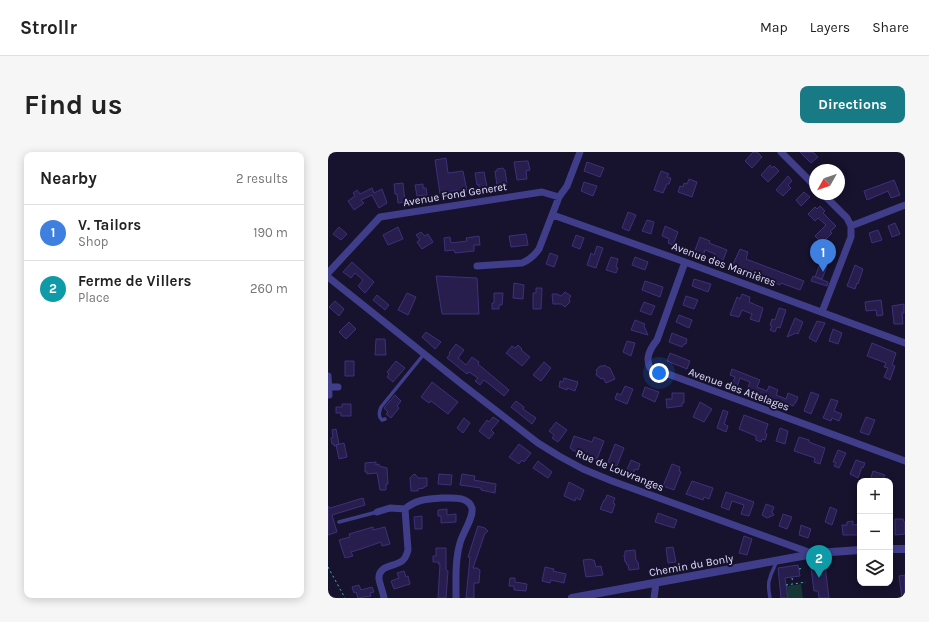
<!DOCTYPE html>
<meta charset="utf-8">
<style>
body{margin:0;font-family:Karla,sans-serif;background:#f6f6f6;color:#222}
.controls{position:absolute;right:12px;bottom:12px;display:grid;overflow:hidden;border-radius:8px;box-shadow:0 2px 10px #0003}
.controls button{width:36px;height:36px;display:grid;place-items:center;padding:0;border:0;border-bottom:1px solid #e0e0e0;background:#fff;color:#222;font:20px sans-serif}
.compass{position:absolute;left:481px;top:12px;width:36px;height:36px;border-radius:50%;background:#fff;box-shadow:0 2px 10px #0003;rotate:230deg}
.you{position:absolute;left:331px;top:221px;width:14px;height:14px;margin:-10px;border:3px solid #fff;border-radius:50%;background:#1a73e8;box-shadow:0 0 0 6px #1a73e833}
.badge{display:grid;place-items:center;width:26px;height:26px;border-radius:50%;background:#187a85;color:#fff;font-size:13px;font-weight:700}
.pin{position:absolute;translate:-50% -33px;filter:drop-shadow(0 1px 2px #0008)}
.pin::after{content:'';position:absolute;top:21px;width:14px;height:12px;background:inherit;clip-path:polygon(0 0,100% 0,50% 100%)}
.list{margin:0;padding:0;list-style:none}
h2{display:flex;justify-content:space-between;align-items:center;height:52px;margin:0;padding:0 16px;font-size:17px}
h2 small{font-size:13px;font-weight:400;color:#767676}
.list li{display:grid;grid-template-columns:26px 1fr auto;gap:12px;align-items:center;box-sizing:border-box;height:56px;padding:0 16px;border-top:1px solid #e0e0e0}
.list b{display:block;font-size:15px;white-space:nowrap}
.list p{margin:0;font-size:13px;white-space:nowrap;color:#767676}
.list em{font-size:13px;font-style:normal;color:#767676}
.icon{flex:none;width:22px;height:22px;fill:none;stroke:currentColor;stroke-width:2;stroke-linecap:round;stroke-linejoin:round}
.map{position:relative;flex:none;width:577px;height:446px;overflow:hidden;border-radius:8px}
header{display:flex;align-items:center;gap:24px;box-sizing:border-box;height:56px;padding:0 20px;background:#fff;border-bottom:1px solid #e0e0e0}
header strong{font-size:19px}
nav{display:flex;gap:22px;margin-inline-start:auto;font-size:14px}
.intro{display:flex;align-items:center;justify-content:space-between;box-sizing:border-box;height:96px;padding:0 24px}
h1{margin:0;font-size:28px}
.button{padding:10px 18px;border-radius:8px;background:#187a85;color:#fff;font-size:14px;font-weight:700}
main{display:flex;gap:24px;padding:0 24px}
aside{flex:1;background:#fff;border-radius:8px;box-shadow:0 2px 10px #0003}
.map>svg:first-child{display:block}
</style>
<header>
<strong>Strollr</strong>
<nav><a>Map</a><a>Layers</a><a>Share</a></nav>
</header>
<div class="intro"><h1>Find us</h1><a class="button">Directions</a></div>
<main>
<aside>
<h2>Nearby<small>2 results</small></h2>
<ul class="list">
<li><span class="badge" style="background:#3f7fe0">1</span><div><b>V. Tailors</b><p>Shop</p></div><em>190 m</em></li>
<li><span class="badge" style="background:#0f9aa8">2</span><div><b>Ferme de Villers</b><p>Place</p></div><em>260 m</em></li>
</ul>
</aside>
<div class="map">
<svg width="577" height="446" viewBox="0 0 577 446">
<rect width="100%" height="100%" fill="#17122d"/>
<path fill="#153736" d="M473,432L475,446H460L459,434Z"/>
<path fill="#281e4e" stroke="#3e317a" d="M425,0H429L434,5L424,16L417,9Z
M472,0H485L490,5L483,11Z
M118,6L120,21L135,19L139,39L129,41V38L112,42L107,8Z
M197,9H200L202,18L198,19L199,27L189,28L186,10Z
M259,10L276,16L272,25L256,19Z
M442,13L444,16L446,14L451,19L440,30L433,23Z
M175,16L176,18H177L179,32L169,34L167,19H169V17Z
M333,19L341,22L339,25L343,26L341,32H339L335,41L326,38Z
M156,20L159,35L151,36V32L149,33L147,21Z
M460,24L464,29L460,33L463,36L455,44L448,38Z
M361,27L369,30L364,45L350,40L352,34L355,35L356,31L359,32Z
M566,28L572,43L563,46L560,39L539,48L536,39Z
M256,30L269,34L265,44L253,39Z
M75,31L77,50L70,51L69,42H67L66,32Z
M95,32V36H98L99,43L89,44L87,33Z
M44,36L46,41L54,37L59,51L51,56L44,43L33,48L36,51L26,58L20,49L27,44L25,41L29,38L32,42Z
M476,40L482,45L473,54L468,48Z
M492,54L497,59L495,61L508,74L502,80L504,81L494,91L487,84L498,73L490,66L487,69L480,62L487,55L489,57Z
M300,60L308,63L301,79L294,76Z
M319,68L326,70L323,82L314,79Z
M567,71L572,82L564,85L560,74Z
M337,74L350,80L345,93L340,91L341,87L334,84Z
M11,75L19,82L13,88L5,82Z
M70,75L75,87L60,93L55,83Z
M550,78L554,88L544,91L541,81Z
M93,80L97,84L100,82L105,90L94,97L89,90L92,88L88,83Z
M198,82L200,93L183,95L181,84Z
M248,83L256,86L252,97L244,94Z
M151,84L152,93H146V99L127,101L126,98L117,99L116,86L122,85L123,91L139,89L138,86Z
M372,85L382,89L381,91L399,98L394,111L385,108L387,102L377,98L375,104L366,101Z
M269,94L275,96L268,116L259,113L263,101L266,103Z
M412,97L420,100L418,107L476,129L472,138L453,131L452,133L423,122L424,119L405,112Z
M222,101L230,104L226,115L218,112Z
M283,105L290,107L288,115L290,116L288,121L278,118Z
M307,105L320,110L317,118L304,113Z
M493,109L499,112L498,117L494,127L487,125L500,130L499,134L483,129L485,124L487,125Z
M24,110L46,130L37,141L30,134L35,128L27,121L23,126L15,120Z
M527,113L535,117L530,132L529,131L527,137L519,134Z
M108,124L149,126L151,162H114Z
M366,127L383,132L380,140L364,134Z
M317,129L335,135L332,145L314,138Z
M186,131L196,133L195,147L185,146Z
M208,136H214L213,157H205V141H208Z
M237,140L243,144L241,147L242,150L237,155L233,152H225L224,142H229L233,144Z
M79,141L88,145L80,163L70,158Z
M166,141H175L174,153H171V157H164V151H166Z
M414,142L422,145L421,150L435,156L431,170L422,167L424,162L414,158L411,165L402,163L409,145L412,147Z
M49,143L61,153L57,158L45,148Z
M358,144L370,148L366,157L355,153Z
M553,148L555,163L549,164L548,158L538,159L537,150Z
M7,149L16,157L11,164L1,155Z
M316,150L327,154L323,163L312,159Z
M576,152V161H574L575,172H566L564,154Z
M451,156L458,158L452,176L449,175L447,180L442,178L444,174L442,173L444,167L447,168Z
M351,163L364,168L361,176L348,170Z
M467,166L475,170L470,182L468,181L459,185Z
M307,168L317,172L316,174L320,183L303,178Z
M489,169L497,171L488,190L481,186Z
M21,170L28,177L18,187L11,180Z
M505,177L514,181L510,192L501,189Z
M98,180L113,190L107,197L94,185Z
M344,181L359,187L358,192H356L354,195L341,190Z
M48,187H57L58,203H47Z
M299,189L307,191L303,204L295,200Z
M544,191L568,201L564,213L567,214L562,228L556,225L560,216L556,215L558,211L539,204Z
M128,192L136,198L130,206L138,213L144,205L151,210L150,212L181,238L176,244L156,228L152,233L147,229L150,226L141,220L139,222L119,206L122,202L121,201Z
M190,193L194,197L193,198L202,205L194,214L178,201L184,194L187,196Z
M342,201L362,209L359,217L339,209Z
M17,209H26V224H17Z
M68,209L77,216L65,230L59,225L61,222L59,220Z
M216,210L223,216L213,229L205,223Z
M277,213L279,215L282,216L287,227L278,231L275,226L273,227L271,225L268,223L269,220L268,218L272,214H275Z
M404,217L432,228L429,235L439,239L441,234L450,238L448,243L458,247L460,241L470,245L468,250L465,254L461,252V254L419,238L422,230L412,226L409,235L404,233L407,225L402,223Z
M236,226L250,230L247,239L239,236V238L231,235L232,229L235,230Z
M104,230L130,250L120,262L103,249L101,251L93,245Z
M297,234L305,237L299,252L287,247L289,241L293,243Z
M317,235L331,240L327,250L314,244Z
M483,240L491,243L483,262L476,259Z
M344,241H356V251H354V254L339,256L338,247H344Z
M67,243L73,249L69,254L71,256L63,266L58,262L60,260L56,256Z
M503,247L510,249L506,259L514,262L511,269L504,266L503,269L495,266Z
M188,249L196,255L195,257L208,266L204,272L183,255Z
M372,250L384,257L376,270L365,265Z
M14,252H23V264H13V261H8V255H14Z
M395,258L400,260L396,272L400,274L398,280L389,276Z
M416,263L440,272L437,281L439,282L437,288L434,287L433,290L428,288V284L411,277Z
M165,265L171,269L163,278L166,281L161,287L151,279L159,268L161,270Z
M538,265L547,268L541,283L532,280Z
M136,266L142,271L135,281L129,276Z
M228,270L239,278L230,290L224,286L226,283L221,279Z
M452,276L460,279L457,292L448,289Z
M8,277L11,292L6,294V292H4L3,286L5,285L4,278Z
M246,284L264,290L266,285L276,289L269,307L244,298V297L242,296Z
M471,285L481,288V290L497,296L492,312L486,310L487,306L466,299Z
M16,291L19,305L11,307L8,293Z
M191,292L203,301L196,310L194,308L191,312L181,305Z
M287,292L296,296L289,314L280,310Z
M510,298L518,301L511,316L506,314L508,311L505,310Z
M303,308L312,312L310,318L307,317L304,323L298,320Z
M528,308L537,311L535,316L534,315L530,326L522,322Z
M210,309L224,320L220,326L205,316Z
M48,310V313L51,312V314L59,316L60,332H58V338H52L49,321L39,322V320H37V311Z
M344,312L352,315L351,319L353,320L346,338L335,334Z
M545,319L557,323L554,329H542Z
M87,322L90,326H99V334L96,335V336L90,337V339H83L82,326L85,323Z
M111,322L124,323L123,333L110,332Z
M134,322L147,324L146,328L168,332L167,341L153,338V336L132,333Z
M364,329L385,336L381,347L376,345L375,348L358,342Z
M241,330L256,338L252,348L248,346L247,349L236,344Z
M398,340L426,350L421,364L413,362L416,353L404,349L401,358L393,355Z
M279,343L287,346L285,351L287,352L284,361L272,357L276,348H277Z
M35,346L37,353L4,363L9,380L0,383V354L2,356Z
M438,352L446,355L444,360L446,363L439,366L434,363Z
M502,355L509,358L504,373L497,370Z
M119,357V363L128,362V370L113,371V364H110V358Z
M330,361L349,368L346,376L327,370Z
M455,362L464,365L459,377L451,374Z
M94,364V377H87L86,365Z
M567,367H575L577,372V382L567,383Z
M525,369V373L532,372V383H515L514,373H519V370Z
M473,373L483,377L480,386L471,383Z
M150,374L157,376L160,379L157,381L145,416H149L152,418L151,431H146V446H138L142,405H140Z
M45,375V378L57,375L62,392L54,394L53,390L33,397L23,400L25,404L17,406L11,388L22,385L21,382Z
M416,384L424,387L419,403L411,401Z
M345,395L348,410L340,411L338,396Z
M108,396H118V418L120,419L118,446H110L112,412H110L111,410H105V404H108Z
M307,398L308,408L310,410L311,417L301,418L300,413H299L298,410H297L296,403L297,402V399Z
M263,407L264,408H266L268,415L273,414L275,423L258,425L255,408Z
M470,413L472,424L457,426L460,446H453L450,416Z
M497,414L501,446H491L490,439H486L483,416Z
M217,415L226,417L225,419L238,422L236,431L223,428L222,431L214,429Z
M76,419L78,425L80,424L82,432L66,437L63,429L71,426L69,421Z
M577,423V446H574L571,424Z
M182,426H187V430L199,432L198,439L186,438V434H181Z
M31,433L33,438L44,435L46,440L42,441L43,444L30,446L28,440L26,441L24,435Z"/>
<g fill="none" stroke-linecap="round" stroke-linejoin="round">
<path stroke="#32bfb5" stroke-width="1" stroke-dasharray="2 3" stroke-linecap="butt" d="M0,415L17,446
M471,417L476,416
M464,426L465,431
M458,433L478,430"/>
<path stroke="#403e8b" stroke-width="3.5" d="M57,267L54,268C50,264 51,260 53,255L96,202
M11,370L49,360
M442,446C441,439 439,432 442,426C443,420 447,416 448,410"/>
<path stroke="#403e8b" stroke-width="7" d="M453,0L487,34
M225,63L357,110L577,191
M523,74L577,53
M357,110L329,188C322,197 317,206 322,216L329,220L340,222L577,309
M149,114L194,111C202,108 206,104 211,97L231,45L239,34L252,0
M0,121L52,65L214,40L231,45
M0,125L135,233L210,291L231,304L255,317L284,329L486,402
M494,160L523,85V74L519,66L495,42
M0,224L1,243
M2,235H10
M49,360L62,356L77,357C87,347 101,347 114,346C124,346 140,344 144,356C146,365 134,382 132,391C127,408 128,428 128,446
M56,446C55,440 52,433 51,427C50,413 66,415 74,409C78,406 79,402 80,398L77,357
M326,446L328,431"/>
<path stroke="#403e8b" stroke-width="8" d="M562,397H577
M244,446L474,404L503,400L532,398"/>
</g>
<g text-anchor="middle" stroke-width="4" stroke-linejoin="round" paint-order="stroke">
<g font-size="11" fill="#e2deff" stroke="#17122d">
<text transform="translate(127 42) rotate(-9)" y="4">Avenue Fond Generet</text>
<text transform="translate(396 112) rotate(20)" y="4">Avenue des Marnières</text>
<text transform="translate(411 237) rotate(20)" y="4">Avenue des Attelages</text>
<text transform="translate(292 318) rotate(22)" y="4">Rue de Louvranges</text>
<text transform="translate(363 413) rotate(-10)" y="4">Chemin du Bonly</text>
</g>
</g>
</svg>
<div class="controls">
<button>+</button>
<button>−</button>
<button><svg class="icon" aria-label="layers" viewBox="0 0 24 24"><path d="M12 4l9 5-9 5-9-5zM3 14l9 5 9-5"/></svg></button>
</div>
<svg class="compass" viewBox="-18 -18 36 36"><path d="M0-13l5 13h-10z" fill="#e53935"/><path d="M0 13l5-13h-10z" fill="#767676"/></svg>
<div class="you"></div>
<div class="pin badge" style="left:495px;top:120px;background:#3f7fe0">1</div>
<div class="pin badge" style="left:491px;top:426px;background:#0f9aa8">2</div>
</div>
</main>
